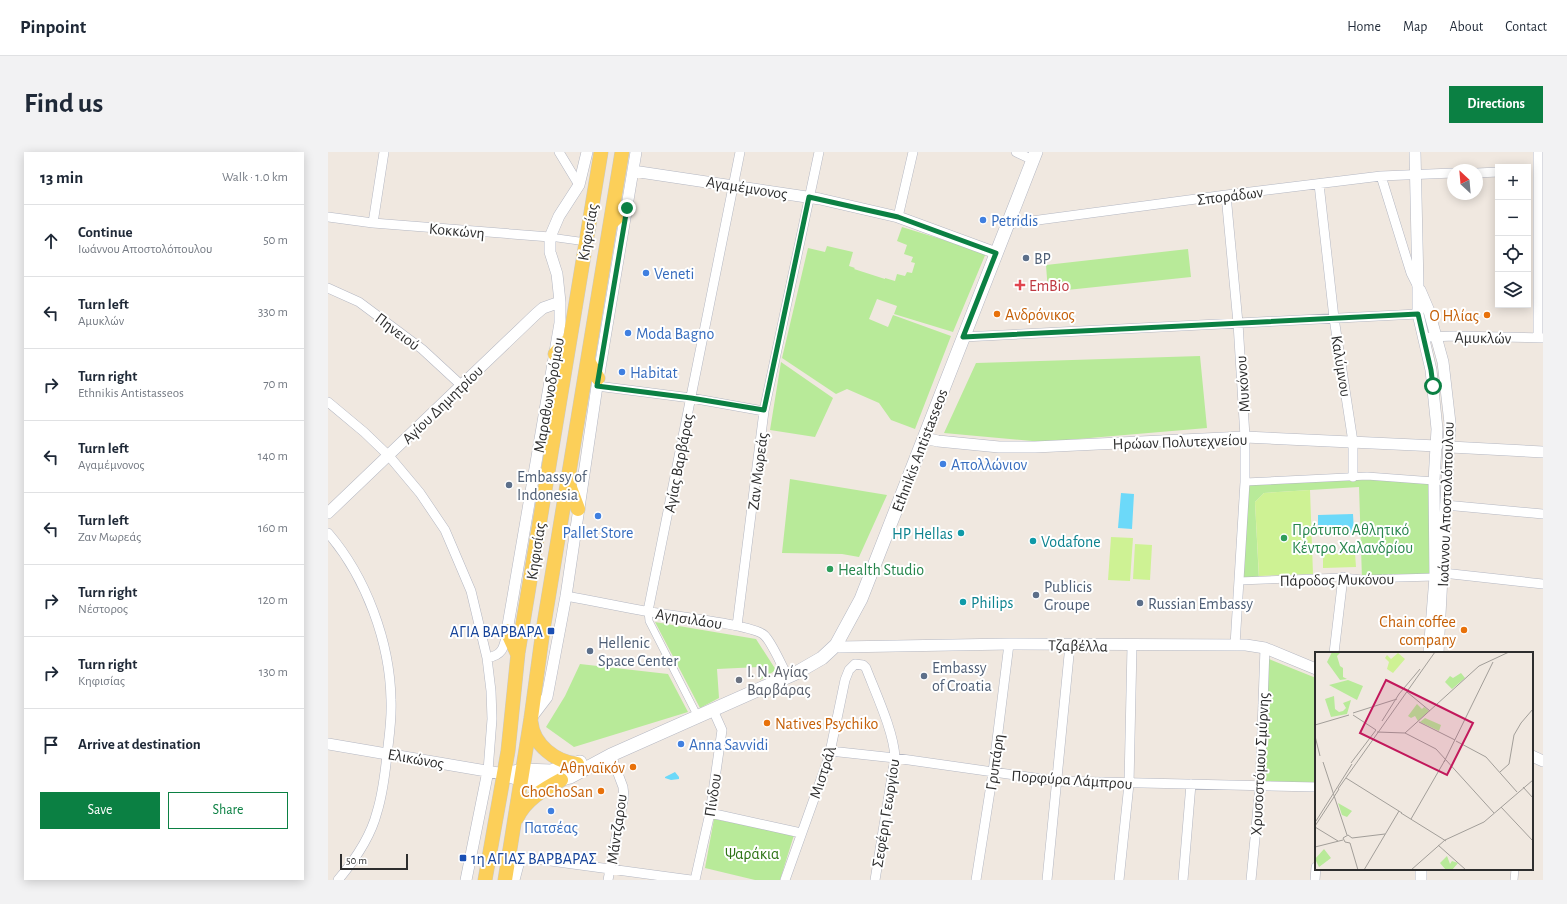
<!DOCTYPE html>
<meta charset="utf-8">
<style>
body{margin:0;font-family:"Alegreya Sans",sans-serif;background:#f2f2f3;color:#1f2937}
.controls{position:absolute;right:12px;top:12px;display:grid;overflow:hidden;border-radius:0px;box-shadow:0 2px 10px #0003}
.controls button{width:36px;height:36px;display:grid;place-items:center;padding:0;border:0;border-bottom:1px solid #e0e1e3;background:#fff;color:#1f2937;font:20px sans-serif}
.compass{position:absolute;left:1119px;top:12px;width:36px;height:36px;border-radius:50%;background:#fff;box-shadow:0 2px 10px #0003;rotate:334deg}
.scale{position:absolute;left:12px;bottom:10px;width:68px;box-sizing:border-box;padding-left:4px;border:2px solid #2e2e2e;border-top:0;font-size:11px;line-height:14px;white-space:nowrap;color:#2e2e2e;-webkit-text-stroke:3px #fff;paint-order:stroke}
.stop{position:absolute;width:12px;height:12px;margin:-9px;border:3px solid #0b8043;border-radius:50%;background:#fff}
.stop.end{background:#0b8043;border-color:#fff;box-shadow:0 1px 4px #0008}
.list{margin:0;padding:0;list-style:none}
h2{display:flex;justify-content:space-between;align-items:center;height:52px;margin:0;padding:0 16px;font-size:17px}
h2 small{font-size:13px;font-weight:400;color:#747a83}
.list li{display:grid;grid-template-columns:26px 1fr auto;gap:12px;align-items:center;box-sizing:border-box;height:72px;padding:0 16px;border-top:1px solid #e0e1e3}
.list b{display:block;font-size:15px;white-space:nowrap}
.list p{margin:0;font-size:13px;white-space:nowrap;color:#747a83}
.list em{font-size:13px;font-style:normal;color:#747a83}
.actions{display:flex;gap:8px;padding:12px 16px}
.actions a{flex:1;padding:9px 0;border:1px solid #0b8043;border-radius:0px;text-align:center;font-size:14px;color:#0b8043}
.actions .main{background:#0b8043;color:#fff}
.icon{flex:none;width:22px;height:22px;fill:none;stroke:currentColor;stroke-width:2;stroke-linecap:round;stroke-linejoin:round}
.map{position:relative;flex:none;width:1215px;height:728px;overflow:hidden;border-radius:0px}
header{display:flex;align-items:center;gap:24px;box-sizing:border-box;height:56px;padding:0 20px;background:#fff;border-bottom:1px solid #e0e1e3}
header strong{font-size:19px}
nav{display:flex;gap:22px;margin-inline-start:auto;font-size:14px}
.intro{display:flex;align-items:center;justify-content:space-between;box-sizing:border-box;height:96px;padding:0 24px}
h1{margin:0;font-size:28px}
.button{padding:10px 18px;border-radius:0px;background:#0b8043;color:#fff;font-size:14px;font-weight:700}
main{display:flex;gap:24px;padding:0 24px}
aside{flex:1;background:#fff;border-radius:0px;box-shadow:0 2px 10px #0003}
.map>svg:first-child{display:block}
</style>
<header>
<strong>Pinpoint</strong>
<nav><a>Home</a><a>Map</a><a>About</a><a>Contact</a></nav>
</header>
<div class="intro"><h1>Find us</h1><a class="button">Directions</a></div>
<main>
<aside>
<h2>13 min<small>Walk · 1.0 km</small></h2>
<ul class="list">
<li><svg class="icon" aria-label="ahead" viewBox="0 0 24 24"><path d="M12 20V5M6 11l6-6 6 6"/></svg><div><b>Continue</b><p>Ιωάννου Αποστολόπουλου</p></div><em>50 m</em></li>
<li><svg class="icon" aria-label="left" viewBox="0 0 24 24"><path d="M17 20v-9H6M10 6l-5 5 5 5"/></svg><div><b>Turn left</b><p>Αμυκλών</p></div><em>330 m</em></li>
<li><svg class="icon" aria-label="right" viewBox="0 0 24 24"><path d="M7 20v-9h11M14 6l5 5-5 5"/></svg><div><b>Turn right</b><p>Ethnikis Antistasseos</p></div><em>70 m</em></li>
<li><svg class="icon" aria-label="left" viewBox="0 0 24 24"><path d="M17 20v-9H6M10 6l-5 5 5 5"/></svg><div><b>Turn left</b><p>Αγαμέμνονος</p></div><em>140 m</em></li>
<li><svg class="icon" aria-label="left" viewBox="0 0 24 24"><path d="M17 20v-9H6M10 6l-5 5 5 5"/></svg><div><b>Turn left</b><p>Ζαν Μωρεάς</p></div><em>160 m</em></li>
<li><svg class="icon" aria-label="right" viewBox="0 0 24 24"><path d="M7 20v-9h11M14 6l5 5-5 5"/></svg><div><b>Turn right</b><p>Νέστορος</p></div><em>120 m</em></li>
<li><svg class="icon" aria-label="right" viewBox="0 0 24 24"><path d="M7 20v-9h11M14 6l5 5-5 5"/></svg><div><b>Turn right</b><p>Κηφισίας</p></div><em>130 m</em></li>
<li><svg class="icon" aria-label="arrive" viewBox="0 0 24 24"><path d="M6 21V4h12l-3 4 3 4H6"/></svg><div><b>Arrive at destination</b></div></li>
</ul>
<div class="actions"><a class="main">Save</a><a>Share</a></div>
</aside>
<div class="map">
<svg width="1215" height="728" viewBox="0 0 1215 728">
<rect width="100%" height="100%" fill="#f0e8e0"/>
<path fill="#b8ea99" d="M574,75L658,101L625,180L566,162L569,154L549,147L541,167L560,175L565,163L623,184L587,277L563,268L551,251L519,237L508,242L454,206L480,96L497,100L499,94L525,100L521,114L527,116L526,117L557,127V126L567,129L569,122L577,124L579,120L584,121L587,111L583,110L585,105L576,102L579,93L569,89Z
M860,97L863,125L720,140L718,113Z
M872,204L879,276L715,290L616,281L648,211Z
M453,210L505,246L487,285L442,278Z
M1025,325L1106,329L1107,425L1034,427L1031,335L936,341L927,350L931,428L911,429L917,330Z
M462,327L559,343L531,405L514,402L454,401Z
M327,470L428,487L448,518L432,528L431,515L389,517L391,546L372,556Z
M941,507L988,526V633L935,631Z
M252,512L340,522L360,560L246,595L218,575L237,544Z
M386,667L466,683L452,728H427L377,716Z"/>
<path fill="#cef294" d="M982,338L985,422L931,424L927,350L936,341Z
M783,385L805,386L802,429L780,428Z
M807,392L824,393L822,428L805,427Z
M1027,401L1028,415L995,416V402Z"/>
<path fill="#6cd9f9" d="M793,341L806,342L804,377L790,376Z
M1025,362L1026,381L990,382V363Z
M347,620L351,625V627L343,628L337,626V625Z"/>
<g fill="none" stroke-linecap="round" stroke-linejoin="round">
<g stroke="#b4b7c2" stroke-width="8">
<path id="pedestrian" d="M222,85L258,90
M917,330L1039,324L1106,329
M911,429L1015,425L1034,427L1107,425
M320,459L321,469L370,565
M1186,728L1187,717"/>
</g>
<g stroke="#b4b7c2" stroke-width="10">
<path id="minor" d="M231,0L251,33
M688,0L705,8
M1210,0V186
M1149,21L1170,20
M1053,24L1083,121L1089,133
M991,32L1006,166L1025,290V325
M898,43L910,171L917,285V330L907,493
M0,65L45,71L222,85
M570,65L585,0
M45,71L56,0
M680,72L898,43L1053,24L1125,21
M0,136L31,150L94,197L133,233
M635,185L1090,162
M1102,185L1126,184L1215,186
M269,234L363,246L436,259
M0,250L36,280L61,304L92,341L117,378L143,439L159,506L163,539L164,567L160,619
M1117,353L1215,362
M0,381C38,425 62,490 63,548C64,567 61,585 59,603C57,622 55,641 49,660C43,684 26,709 10,728
M1115,421L1215,432
M238,444C266,449 294,455 322,460C341,463 425,473 436,483C444,490 454,515 460,525
M320,459L412,0
M409,474L436,259L491,0
M1006,501L1015,425
M159,506C176,503 176,494 179,480
M502,599L567,606L729,629L988,635
M382,661L473,681
M187,728L193,705L363,728
M280,728L296,644L295,635L283,603
M367,728L382,661L394,578L385,558
M457,728L501,605L517,528L521,518L527,512L535,513L538,516C548,542 566,580 567,606L547,728
M648,728L665,620L681,492
M719,728L742,493
M791,728L801,632L804,494
M855,728L863,632
M923,728L932,634L937,496
M987,728L988,715"/>
</g>
<g stroke="#b4b7c2" stroke-width="12">
<path id="tertiary" d="M1087,0L1090,134V162L1103,218L1109,277L1106,329L1107,425L1101,501
M305,19L492,47L570,65L668,101
M1092,138L1101,159L1115,210L1122,271L1110,501
M596,286L610,289L671,295H707L917,285L1109,294
M1122,295L1215,300
M0,361L208,162L215,156L232,150
M179,479L232,171V150L229,122L222,100V85L231,64L251,33L259,0
M508,493L512,495L681,492L918,493L937,496L988,517
M203,566L219,545L238,444L269,234L308,0
M0,592L176,622
M1204,604L1215,609
M138,728L160,619
M1093,728V717"/>
</g>
<g stroke="#b4b7c2" stroke-width="14">
<path id="secondary" d="M185,620L195,618L223,619L252,610
M176,622L203,631L223,630L242,625L283,603L468,521L494,506L508,493L533,447L708,0"/>
</g>
<g stroke="#c9c9c9" stroke-width="15">
<path id="primary" d="M283,71L299,56
M227,202L241,188
M260,209L270,226
M241,333L250,357
M179,479L189,501
M203,570C205,593 228,610 249,612
M189,666C197,648 216,637 233,628
M157,728L180,599L190,501L273,0
M177,728L203,566L215,478L294,0"/>
</g>
<use href="#pedestrian" stroke="#fff" stroke-width="7"/>
<use href="#minor" stroke="#fff" stroke-width="9"/>
<use href="#tertiary" stroke="#fff" stroke-width="11"/>
<use href="#secondary" stroke="#fff" stroke-width="13"/>
<use href="#primary" stroke="#fccf59" stroke-width="14"/>
</g>
<g fill="none" stroke-linecap="round" stroke-linejoin="round">
<path stroke="#0b8043" stroke-width="5" d="M299,56L269,234L363,246L436,258L481,45L570,65L668,101L635,185L1090,162L1103,218L1105,234"/>
</g>
<g fill="#3f7fe0" stroke="#fff" stroke-width="1.5">
<circle cx="655" cy="68" r="4"/>
<circle cx="318" cy="121" r="4"/>
<circle cx="300" cy="181" r="4"/>
<circle cx="294" cy="220" r="4"/>
<circle cx="615" cy="312" r="4"/>
<circle cx="270" cy="364" r="4"/>
<circle cx="353" cy="592" r="4"/>
<circle cx="223" cy="659" r="4"/>
</g>
<g fill="#5c6f8a" stroke="#fff" stroke-width="1.5">
<circle cx="698" cy="106" r="4"/>
<circle cx="181" cy="333" r="4"/>
<circle cx="708" cy="443" r="4"/>
<circle cx="812" cy="451" r="4"/>
<circle cx="262" cy="499" r="4"/>
<circle cx="596" cy="524" r="4"/>
</g>
<path fill="#e0444e" stroke="#fff" stroke-width="1.5" d="M690 127h4v4h4v4h-4v4h-4v-4h-4v-4h4z"/>
<g fill="#e8710a" stroke="#fff" stroke-width="1.5">
<circle cx="669" cy="162" r="4"/>
<circle cx="1159" cy="163" r="4"/>
<circle cx="1136" cy="478" r="4"/>
<circle cx="439" cy="571" r="4"/>
<circle cx="305" cy="615" r="4"/>
<circle cx="273" cy="639" r="4"/>
</g>
<g fill="#0f9aa8" stroke="#fff" stroke-width="1.5">
<circle cx="633" cy="381" r="4"/>
<circle cx="705" cy="389" r="4"/>
<circle cx="635" cy="450" r="4"/>
</g>
<g fill="#2e9e5b" stroke="#fff" stroke-width="1.5">
<circle cx="956" cy="386" r="4"/>
<circle cx="502" cy="417" r="4"/>
</g>
<g fill="#1a4fb4" stroke="#fff" stroke-width="1.5">
<rect x="219" y="475" width="8" height="8" rx="2"/>
<rect x="131" y="702" width="8" height="8" rx="2"/>
</g>
<circle fill="#6b7280" stroke="#fff" stroke-width="1.5" cx="411" cy="528" r="4"/>
<g text-anchor="middle" stroke-width="4" stroke-linejoin="round" paint-order="stroke">
<g font-size="16" fill="#2e2e2e" stroke="#fff">
<text transform="translate(419 35) rotate(9)" y="6">Αγαμέμνονος</text>
<text transform="translate(902 43) rotate(-7)" y="6">Σποράδων</text>
<text transform="translate(129 78) rotate(5)" y="6">Κοκκώνη</text>
<text transform="translate(259 80) rotate(-80)" y="6">Κηφισίας</text>
<text transform="translate(70 179) rotate(37)" y="6">Πηνειού</text>
<text transform="translate(1155 185) rotate(1)" y="6">Αμυκλών</text>
<text transform="translate(1014 214) rotate(81)" y="6">Καλύμνου</text>
<text transform="translate(914 232) rotate(-94)" y="6">Μυκόνου</text>
<text transform="translate(220 243) rotate(-80)" y="6">Μαραθωνοδρόμου</text>
<text transform="translate(114 252) rotate(-44)" y="6">Αγίου Δημητρίου</text>
<text transform="translate(852 289) rotate(-2)" y="6">Ηρώων Πολυτεχνείου</text>
<text transform="translate(591 298) rotate(-69)" y="6">Ethnikis Antistasseos</text>
<text transform="translate(350 311) rotate(-79)" y="6">Αγίας Βαρβάρας</text>
<text transform="translate(429 319) rotate(-83)" y="6">Ζαν Μωρεάς</text>
<text transform="translate(1117 352) rotate(-88)" y="6">Ιωάννου Αποστολόπουλου</text>
<text transform="translate(207 399) rotate(-81)" y="6">Κηφισίας</text>
<text transform="translate(1009 427) rotate(-1)" y="6">Πάροδος Μυκόνου</text>
<text transform="translate(361 466) rotate(9)" y="6">Αγησιλάου</text>
<text transform="translate(750 493) rotate(1)" y="6">Τζαβέλλα</text>
<text transform="translate(88 606) rotate(10)" y="6">Ελικώνος</text>
<text transform="translate(666 610) rotate(-82)" y="6">Γρυπάρη</text>
<text transform="translate(931 612) rotate(-87)" y="6">Χρυσοστόμου Σμύρνης</text>
<text transform="translate(494 620) rotate(-72)" y="6">Μιστράλ</text>
<text transform="translate(744 627) rotate(4)" y="6">Πορφύρα Λάμπρου</text>
<text transform="translate(384 643) rotate(-81)" y="6">Πίνδου</text>
<text transform="translate(557 661) rotate(-81)" y="6">Σεφέρη Γεωργίου</text>
<text transform="translate(288 677) rotate(-82)" y="6">Μάντζαρου</text>
</g>
<g font-size="16" fill="#366cbe" stroke="#fff" text-anchor="start">
<text x="663" y="74">Petridis</text>
<text x="326" y="127">Veneti</text>
<text x="308" y="187">Moda Bagno</text>
<text x="302" y="226">Habitat</text>
<text x="623" y="318">Απολλώνιον</text>
<text x="270" y="386" text-anchor="middle">Pallet Store</text>
<text x="361" y="598">Anna Savvidi</text>
<text x="223" y="681" text-anchor="middle">Πατσέας</text>
</g>
<g font-size="16" fill="#4e5e75" stroke="#fff" text-anchor="start">
<text x="706" y="112">BP</text>
<text x="189" y="330">Embassy of<tspan x="189" dy="18">Indonesia</tspan></text>
<text x="716" y="440">Publicis<tspan x="716" dy="18">Groupe</tspan></text>
<text x="820" y="457">Russian Embassy</text>
<text x="270" y="496">Hellenic<tspan x="270" dy="18">Space Center</tspan></text>
<text x="604" y="521">Embassy<tspan x="604" dy="18">of Croatia</tspan></text>
</g>
<g font-size="16" fill="#be3a42" stroke="#fff" text-anchor="start">
<text x="701" y="139">EmBio</text>
</g>
<g font-size="16" fill="#c56008" stroke="#fff" text-anchor="end">
<text x="677" y="168" text-anchor="start">Ανδρόνικος</text>
<text x="1151" y="169">Ο Ηλίας</text>
<text x="1128" y="475">Chain coffee<tspan x="1128" dy="18">company</tspan></text>
<text x="447" y="577" text-anchor="start">Natives Psychiko</text>
<text x="297" y="621">Αθηναϊκόν</text>
<text x="265" y="645">ChoChoSan</text>
</g>
<g font-size="16" fill="#27864d" stroke="#fff" text-anchor="start">
<text x="964" y="383">Πρότυπο Αθλητικό<tspan x="964" dy="18">Κέντρο Χαλανδρίου</tspan></text>
<text x="510" y="423">Health Studio</text>
</g>
<g font-size="16" fill="#0d838f" stroke="#fff" text-anchor="start">
<text x="625" y="387" text-anchor="end">HP Hellas</text>
<text x="713" y="395">Vodafone</text>
<text x="643" y="456">Philips</text>
</g>
<g font-size="16" fill="#164399" stroke="#fff" text-anchor="end">
<text x="215" y="485">ΑΓΙΑ ΒΑΡΒΑΡΑ</text>
<text x="143" y="712" text-anchor="start">1η ΑΓΙΑΣ ΒΑΡΒΑΡΑΣ</text>
</g>
<g font-size="16" fill="#5b616d" stroke="#fff" text-anchor="start">
<text x="419" y="525">Ι. Ν. Αγίας<tspan x="419" dy="18">Βαρβάρας</tspan></text>
</g>
<g font-size="16" fill="#2d7315" stroke="#fff">
<text x="424" y="707">Ψαράκια</text>
</g>
</g>
<g transform="translate(987 500)">
<rect width="218" height="218" fill="#f0e8e0"/>
<path d="M17,0H26L22,4L25,14L28,16V25L32,27L25,28L12,10ZM146,21L150,26L137,37L130,30L135,24L138,26ZM33,28L48,34L42,48L14,33ZM19,44L20,57L24,60L28,59L31,56L28,51L36,48L32,62L16,65L10,47ZM102,52L107,57L109,55L114,59L103,69L100,64L96,66L93,64ZM110,66L126,73L124,79L105,70ZM23,151L37,159L32,165L27,163ZM9,197L16,206L4,215L0,207ZM132,204L135,212L137,209L143,211L137,218H131L125,211Z" fill="#b8ea99"/>
<path d="M83,1L90,7L78,21L72,17L74,10L70,6L72,3L76,7Z" fill="#cef294"/>
<path fill="none" stroke="#a29e99" stroke-width="1" d="M92,40L115,59M38,61L82,47M38,63L61,78M67,69L84,42L105,17M104,70L140,88M0,73L34,63M62,80L90,81L164,14L194,0M90,81L121,97L179,161M0,84L5,104M141,89L171,105L202,140M8,110L32,183M129,110L178,10M36,111L61,78M185,120L194,112L199,83L206,71L218,57M31,126L87,161M208,135L218,146M23,137L120,0M17,148L24,137M186,155L218,189M86,161L131,189M96,167L130,108M1,169L37,112M0,174L17,148M0,175L23,189M37,186L70,182M35,191L43,218M35,191L30,190L28,186L33,183L37,186M123,193L151,218M0,195L28,188M49,218L84,159M96,218L130,188L169,170L218,128"/>
<path fill="#c2185b" fill-opacity="0.15" stroke="#c2185b" stroke-width="2" d="M71,28L158,71L132,123L45,81Z"/>
<rect width="218" height="218" fill="none" stroke="#2e2e2e" stroke-width="2"/>
</g>
</svg>
<div class="controls">
<button>+</button>
<button>−</button>
<button><svg class="icon" aria-label="locate" viewBox="0 0 24 24"><circle cx="12" cy="12" r="6"/><path d="M12 2v4M12 18v4M2 12h4M18 12h4"/></svg></button>
<button><svg class="icon" aria-label="layers" viewBox="0 0 24 24"><path d="M12 4l9 5-9 5-9-5zM3 14l9 5 9-5"/></svg></button>
</div>
<svg class="compass" viewBox="-18 -18 36 36"><path d="M0-13l5 13h-10z" fill="#e53935"/><path d="M0 13l5-13h-10z" fill="#747a83"/></svg>
<div class="scale">50 m</div>
<div class="stop" style="left:1105px;top:234px"></div>
<div class="stop end" style="left:299px;top:56px"></div>
</div>
</main>
